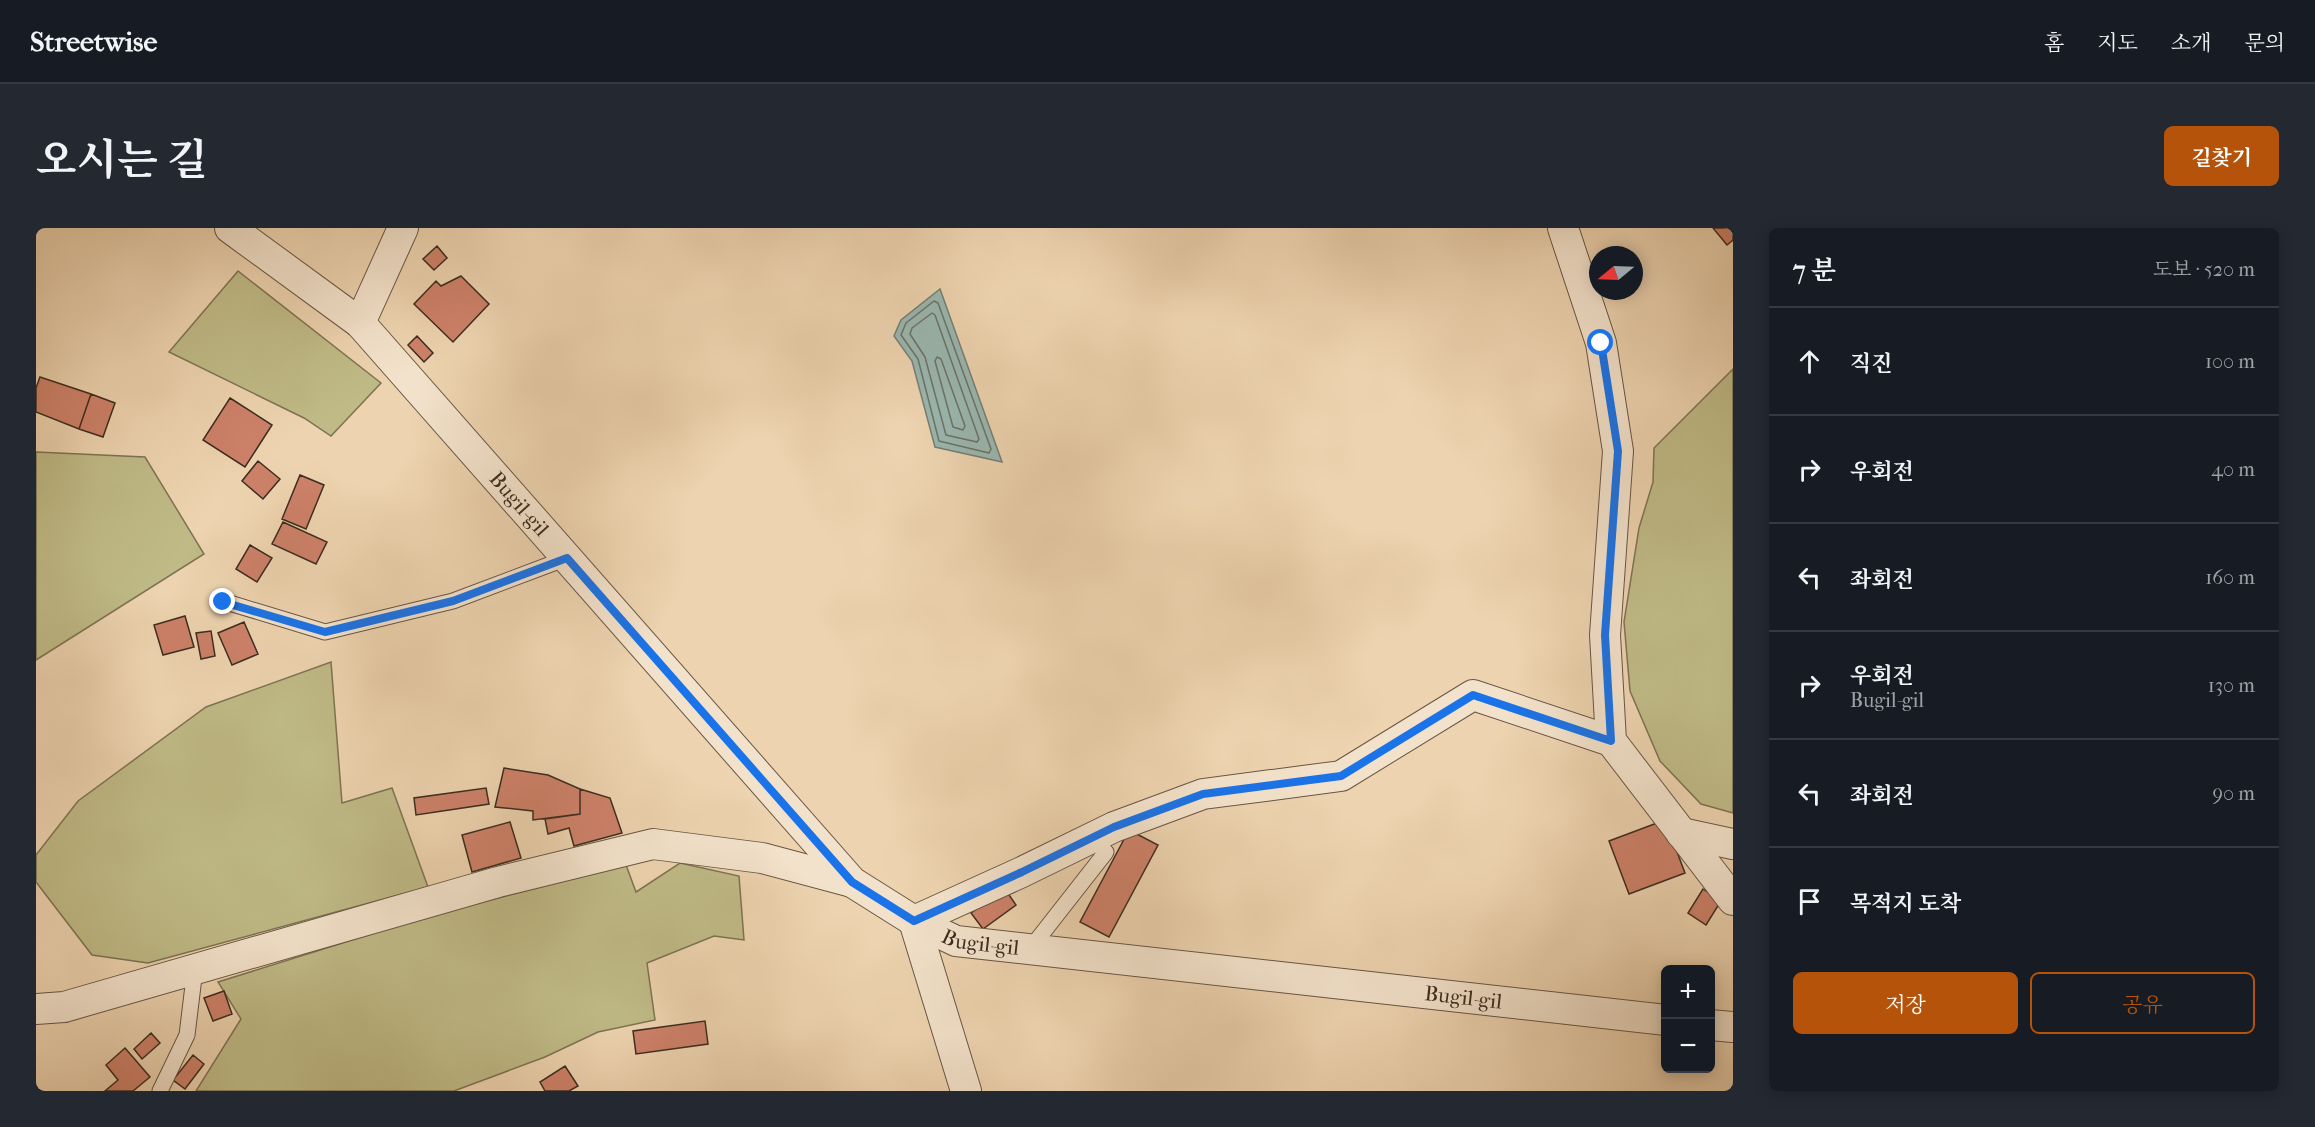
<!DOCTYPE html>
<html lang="ko">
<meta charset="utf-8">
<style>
body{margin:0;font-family:"IM FELL French Canon","Noto Serif KR",serif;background:#242831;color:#f1f3f6}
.controls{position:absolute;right:18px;bottom:18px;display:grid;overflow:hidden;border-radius:9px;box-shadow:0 3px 15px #0003}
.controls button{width:54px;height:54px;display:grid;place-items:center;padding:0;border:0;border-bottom:2px solid #363941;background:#171b24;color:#f1f3f6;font:30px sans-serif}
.compass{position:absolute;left:1553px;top:18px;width:54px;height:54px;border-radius:50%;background:#171b24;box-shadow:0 3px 15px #0003;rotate:251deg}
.stop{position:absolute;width:18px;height:18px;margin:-14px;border:4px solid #1a73e8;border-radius:50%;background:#fff}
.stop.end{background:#1a73e8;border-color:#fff;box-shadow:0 2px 6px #0008}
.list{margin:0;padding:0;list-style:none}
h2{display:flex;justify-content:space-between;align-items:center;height:78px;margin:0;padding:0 24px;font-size:26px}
h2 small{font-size:20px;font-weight:400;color:#9ea1a6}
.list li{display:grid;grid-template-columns:39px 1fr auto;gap:18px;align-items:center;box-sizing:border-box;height:108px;padding:0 24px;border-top:2px solid #363941}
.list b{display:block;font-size:22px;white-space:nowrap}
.list p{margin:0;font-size:20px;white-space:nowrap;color:#9ea1a6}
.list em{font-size:20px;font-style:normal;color:#9ea1a6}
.actions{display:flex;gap:12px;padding:18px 24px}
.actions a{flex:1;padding:14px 0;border:2px solid #b45309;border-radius:9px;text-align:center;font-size:21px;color:#b45309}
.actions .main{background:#b45309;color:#fff}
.icon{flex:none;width:33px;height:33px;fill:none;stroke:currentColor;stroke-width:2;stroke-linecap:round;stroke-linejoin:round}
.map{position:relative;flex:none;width:1697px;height:863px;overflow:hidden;border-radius:9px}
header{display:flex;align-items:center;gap:36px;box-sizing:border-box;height:84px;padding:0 30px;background:#171b24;border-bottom:2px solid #363941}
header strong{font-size:28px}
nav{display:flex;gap:33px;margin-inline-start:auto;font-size:21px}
.intro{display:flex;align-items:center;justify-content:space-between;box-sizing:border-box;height:144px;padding:0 36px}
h1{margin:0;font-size:42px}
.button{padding:15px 27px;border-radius:9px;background:#b45309;color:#fff;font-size:21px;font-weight:700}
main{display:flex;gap:36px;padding:0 36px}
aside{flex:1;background:#171b24;border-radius:9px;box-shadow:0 3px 15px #0003}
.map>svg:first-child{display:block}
</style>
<header>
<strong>Streetwise</strong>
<nav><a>홈</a><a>지도</a><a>소개</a><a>문의</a></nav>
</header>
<div class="intro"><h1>오시는 길</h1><a class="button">길찾기</a></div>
<main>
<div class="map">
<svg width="1697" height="863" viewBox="0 0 1697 863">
<rect width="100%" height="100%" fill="#edd3af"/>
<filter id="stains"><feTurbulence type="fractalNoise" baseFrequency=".00333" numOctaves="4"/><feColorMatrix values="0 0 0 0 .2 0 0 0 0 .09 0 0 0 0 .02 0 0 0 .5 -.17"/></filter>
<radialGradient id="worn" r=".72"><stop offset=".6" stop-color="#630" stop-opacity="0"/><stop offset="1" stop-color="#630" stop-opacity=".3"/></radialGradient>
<path fill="#bfba86" stroke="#7e7353" stroke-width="1.5" d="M202,43L345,155L295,208L268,190L133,124Z
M1697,141V585L1665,576L1624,533L1594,463L1588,394L1603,300L1617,254L1618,220Z
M0,224L109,229L168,326L0,432Z
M295,434L306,575L356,560L392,659L112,735L56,727L0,654V627L42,573L170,479Z
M644,635L703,648L708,712L678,708L611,735L619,792L562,804L509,829L418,863H160L205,791L182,754L396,687L590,637L600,664Z"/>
<path fill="#9ab7b0" stroke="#747f76" stroke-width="1.5" d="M904,61L966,234L899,219L876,133L858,108L865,92Z"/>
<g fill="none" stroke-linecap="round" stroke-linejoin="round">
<path stroke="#6b7268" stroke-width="1.5" d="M898,73L902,75L955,221L953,225L903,213L882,131L865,107L870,95Z
M896,85L899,87L943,211L941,214L910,207L889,129L874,106L876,100Z
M901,129L905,131L929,198L927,202L917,199L899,133Z"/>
</g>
<path fill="#cd8169" stroke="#3c2c20" stroke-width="1.5" d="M1677,0H1697V12L1691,17Z
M401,18L411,30L398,42L387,31Z
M425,48L453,76L417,114L378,76L400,53L405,58Z
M381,108L397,125L388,134L372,117Z
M4,149L55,166L43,201L0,184V160Z
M55,166L79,175L67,209L43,201Z
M194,170L236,197L209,239L167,212Z
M222,233L244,251L227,271L206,253Z
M264,247L288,257L270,301L246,291Z
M247,294L291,314L280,336L236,316Z
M214,317L236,330L221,354L200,341Z
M149,388L158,419L127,427L118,397Z
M208,394L222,426L196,437L182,405Z
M175,403L179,428L165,431L160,405Z
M468,540L512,547L544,561V586L497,592V583L459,579Z
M450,560L453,576L380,587L378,570Z
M544,561L574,570L586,605L538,618L533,600L512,606L509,591L544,586Z
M1629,592L1649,645L1593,666L1573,613Z
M474,594L485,630L436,644L426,607Z
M1093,602L1122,617L1073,709L1044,694Z
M969,661L980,677L947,701L935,685Z
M1667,661L1685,673L1670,697L1652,685Z
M188,763L196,786L177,793L168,770Z
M669,793L672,816L600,826L597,803Z
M115,805L124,815L106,831L98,821Z
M89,820L114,849L97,863H69L82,852L70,837Z
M157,827L168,836L149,861L137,852Z
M529,838L542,858L533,863H509L504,854Z"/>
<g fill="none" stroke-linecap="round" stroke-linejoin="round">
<g stroke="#685644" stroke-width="17">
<path id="service" d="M187,373L289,404L417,373L531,330
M994,721L1070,624
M124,863L151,807L159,741"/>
</g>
<g stroke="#685644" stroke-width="32">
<g id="minor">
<path id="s1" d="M194,0L324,95L816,654L878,693L920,713L1630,792"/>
<path d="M1527,0L1565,115L1582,223L1569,407L1575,513L1697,672"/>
<path d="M324,95L367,0"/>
<path d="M1645,605L1697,616"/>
<path d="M0,781L28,779L462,654L617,616L726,630L816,654"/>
<path d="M1674,797L1697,799"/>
<path d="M930,863L878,693L986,644L1078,599L1167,566L1305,548L1437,467L1575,513"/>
</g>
</g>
<use href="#service" stroke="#f3e2cb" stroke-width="15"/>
<use href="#minor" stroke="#f3e2cb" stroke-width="30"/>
</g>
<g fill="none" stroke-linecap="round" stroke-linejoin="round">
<path stroke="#1a73e8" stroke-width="8" d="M187,374L289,404L417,373L531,330L816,654L878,693L986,644L1078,599L1167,566L1305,548L1437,467L1575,513L1569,407L1582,223L1565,115"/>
</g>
<g text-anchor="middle" stroke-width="6" stroke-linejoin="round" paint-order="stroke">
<g font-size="21" fill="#3c2c20" stroke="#f3e2cb">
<text dy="7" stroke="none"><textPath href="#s1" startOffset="402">Bugil-gil</textPath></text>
<text dy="7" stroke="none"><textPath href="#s1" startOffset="1050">Bugil-gil</textPath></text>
<text dy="7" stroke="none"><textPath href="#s1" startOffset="1536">Bugil-gil</textPath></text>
</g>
</g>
<rect width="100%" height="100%" filter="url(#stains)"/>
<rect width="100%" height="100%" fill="url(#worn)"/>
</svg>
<div class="controls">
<button>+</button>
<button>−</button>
</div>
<svg class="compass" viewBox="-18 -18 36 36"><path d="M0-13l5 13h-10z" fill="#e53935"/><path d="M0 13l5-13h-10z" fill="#9ea1a6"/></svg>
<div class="stop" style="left:1565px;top:115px"></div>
<div class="stop end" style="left:187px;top:374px"></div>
</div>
<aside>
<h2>7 분<small>도보 · 520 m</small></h2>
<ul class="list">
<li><svg class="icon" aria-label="ahead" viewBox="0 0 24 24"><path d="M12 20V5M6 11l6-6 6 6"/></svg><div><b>직진</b></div><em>100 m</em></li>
<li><svg class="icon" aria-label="right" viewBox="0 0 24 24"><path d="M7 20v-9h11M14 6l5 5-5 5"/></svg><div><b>우회전</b></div><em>40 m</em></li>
<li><svg class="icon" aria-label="left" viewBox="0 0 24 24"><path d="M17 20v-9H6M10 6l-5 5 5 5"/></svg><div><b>좌회전</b></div><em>160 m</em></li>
<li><svg class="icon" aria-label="right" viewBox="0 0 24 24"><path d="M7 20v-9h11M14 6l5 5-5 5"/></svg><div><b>우회전</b><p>Bugil-gil</p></div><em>130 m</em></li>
<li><svg class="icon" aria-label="left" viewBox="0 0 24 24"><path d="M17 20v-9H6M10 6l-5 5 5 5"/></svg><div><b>좌회전</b></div><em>90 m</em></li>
<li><svg class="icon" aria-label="arrive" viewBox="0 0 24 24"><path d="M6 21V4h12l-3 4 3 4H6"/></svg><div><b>목적지 도착</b></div></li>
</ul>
<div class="actions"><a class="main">저장</a><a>공유</a></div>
</aside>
</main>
